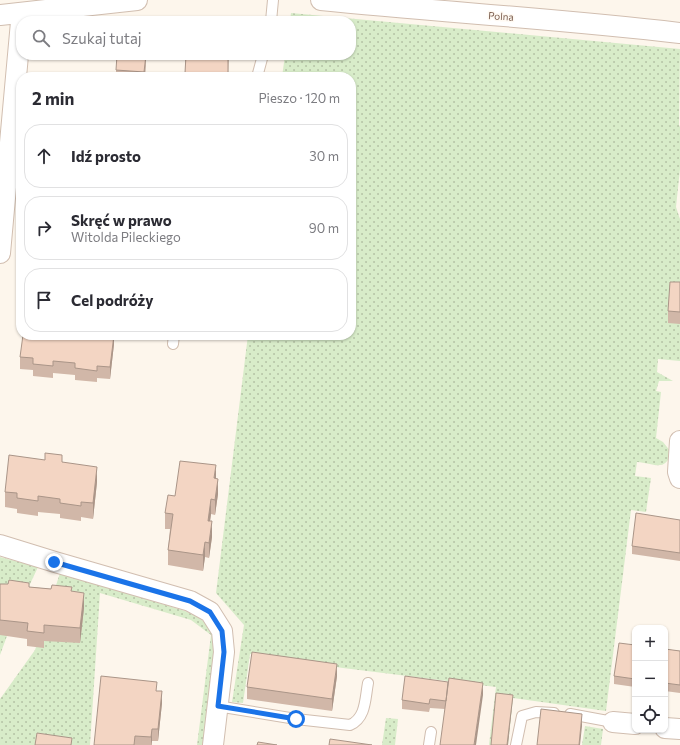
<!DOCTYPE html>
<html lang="pl">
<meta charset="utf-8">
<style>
body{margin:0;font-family:Commissioner,sans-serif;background:#f7f7f7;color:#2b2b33}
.controls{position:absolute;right:12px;bottom:12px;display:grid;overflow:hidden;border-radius:8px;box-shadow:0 1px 3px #0004}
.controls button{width:36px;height:36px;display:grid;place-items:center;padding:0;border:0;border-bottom:1px solid #e1e1e2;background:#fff;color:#2b2b33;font:20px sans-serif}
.stop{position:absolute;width:12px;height:12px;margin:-9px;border:3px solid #1a73e8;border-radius:50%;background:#fff}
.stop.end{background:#1a73e8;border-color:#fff;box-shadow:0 1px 4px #0008}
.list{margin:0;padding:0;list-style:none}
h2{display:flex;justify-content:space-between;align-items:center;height:52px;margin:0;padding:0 16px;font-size:17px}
h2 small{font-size:13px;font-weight:400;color:#7c7c81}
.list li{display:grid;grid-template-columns:26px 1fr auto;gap:12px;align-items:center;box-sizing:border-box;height:64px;margin:0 8px 8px;padding:0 8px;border:1px solid #e1e1e2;border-radius:16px}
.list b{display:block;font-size:15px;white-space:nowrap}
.list p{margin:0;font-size:13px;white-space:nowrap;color:#7c7c81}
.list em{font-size:13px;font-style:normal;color:#7c7c81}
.icon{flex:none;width:22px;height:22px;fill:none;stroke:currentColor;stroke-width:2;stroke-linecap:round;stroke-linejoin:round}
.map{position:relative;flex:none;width:680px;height:745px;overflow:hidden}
.search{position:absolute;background:#fff;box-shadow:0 1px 3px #0004;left:16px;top:16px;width:340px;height:44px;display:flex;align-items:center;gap:10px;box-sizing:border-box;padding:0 14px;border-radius:16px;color:#7c7c81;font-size:15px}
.panel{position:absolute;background:#fff;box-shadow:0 1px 3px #0004;left:16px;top:72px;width:340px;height:268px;border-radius:16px}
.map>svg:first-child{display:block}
</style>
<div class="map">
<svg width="680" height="745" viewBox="0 0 680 745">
<defs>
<pattern id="grass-dots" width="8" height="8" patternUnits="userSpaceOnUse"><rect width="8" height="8" fill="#d8ecc9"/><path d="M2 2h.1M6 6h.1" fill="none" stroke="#b4c2a5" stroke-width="1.8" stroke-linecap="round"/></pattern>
</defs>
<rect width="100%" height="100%" fill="#fdf6ec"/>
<path fill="url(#grass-dots)" d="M291,13L680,49L679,125L680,127V169L676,207L680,219V361L658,359L657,372L673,381H659L656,391L661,392L656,438L663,442L671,452C666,473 653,463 637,462L635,476L651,478L646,512L631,510L606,711L513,698L508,745H489L496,687L343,668L250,654L243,703L232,702L244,625L216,593L248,335H351V77H282L285,55H351V21H290Z
M0,557L38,567L11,625L0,655Z
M60,573L185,611C196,616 208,621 212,634C220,652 206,722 203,745H197L211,635L191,620L100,593L90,745H0V699L35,650Z
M386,718L398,719L395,745H382Z
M585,726L603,729L601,745H582Z"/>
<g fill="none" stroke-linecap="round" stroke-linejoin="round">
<g stroke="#d1beb0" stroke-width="12">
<path id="lane" d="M271,21L273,0
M257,77L263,55
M173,344L174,335
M217,706L296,719L350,725C366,718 365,699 368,683
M570,714L613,722
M429,745L431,732
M516,745L522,716L536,712L554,713"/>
</g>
<g stroke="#d1beb0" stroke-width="22">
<path id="street" d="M321,0C441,12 561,19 680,33
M0,15L137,0
M0,253L21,22
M680,441L678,472L680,478
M0,545L55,562L190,601L210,612L222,631L224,652L213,745
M613,722L635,724
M665,728L680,729"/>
</g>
<use href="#lane" stroke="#fff" stroke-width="10"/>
<use href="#street" stroke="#fff" stroke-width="20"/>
</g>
<path fill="#d1b7a8" d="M146,55L145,77H116V70Z
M186,55H229L228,77H185Z
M680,282V324L668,323V311Z
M114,335V344L110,379L97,378V382L75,380V375L53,373V378L33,376V370L20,369V357Z
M62,462L97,482L93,519L81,517V521L60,518V514L38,512V516L17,513V509L5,507V492Z
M216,479L218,494L215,515L211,514L210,521L212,537L209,558L205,557L203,571L168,565V550L170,529H165V513L175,496Z
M680,520V561L632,554V546Z
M0,584L72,591L84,608L80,643L44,641V648L27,646V639L0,635Z
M635,645V687L614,684V676Z
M665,649L680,651V693L665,691Z
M337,676L332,711L247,699V687Z
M157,691L162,703L158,741H152V745H94Z
M483,695L445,709L430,708L429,712L402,709V700Z"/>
<path fill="#aa9588" d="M146,55L145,77H144Z
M114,335V344L110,379V367Z
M216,465V481L214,478Z
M97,467V482L93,519V503Z
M218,479V494L215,515V500Z
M211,499V514L208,536V521Z
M212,521V537L209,558V543Z
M205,542V557L203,571V555Z
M84,593V608L80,643V628Z
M337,664V676L332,711V699Z
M483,683V695L476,745H474Z
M162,691V703L158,741V729Z
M513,695L508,745H507Z
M582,714V726L580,745H579Z
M152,729V741L151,745V737Z"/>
<path fill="#f3d5c3" stroke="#aa9588" d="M117,55H146L144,72L116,70Z
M186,55H228V77H198V73H185Z
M151,73L161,74V77H151Z
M670,282H680V312L668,311Z
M23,335H114L110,367L97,366V371L75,368V363L53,361V366L33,364V358L20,357Z
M45,453L62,455V462L97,467L93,503L81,502V506L60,503V499L38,496V501L17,498V493L5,492L9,455L45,460Z
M180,461L216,465L214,478L218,479L215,500L211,499L208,521H212L209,543L205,542L203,555L168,550L173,514L165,513L168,495L175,496Z
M636,513L680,520V553L632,546Z
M9,580L29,583V587L51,589L52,585L72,587L71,591L84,593L80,628L44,625V633L27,631L28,623L0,620V584H8Z
M619,643L635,645V679L614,676Z
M665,649L680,651V685L665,683Z
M252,652L337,664L332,699L247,687Z
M101,676L157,682L156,691H162L158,729H152L151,737L135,736L134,745H94Z
M405,676L448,682L446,701L430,699L429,704L402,700Z
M449,678L483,683L474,745H440Z
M496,693L513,695L507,745H491Z
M541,709L582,714L579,745H537Z
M37,733L72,738L71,745H35Z
M330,739L372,745H329Z
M258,742L277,745H257Z"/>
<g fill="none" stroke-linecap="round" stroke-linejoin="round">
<path stroke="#1a73e8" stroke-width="5" d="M54,562L190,601L210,612L222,631L224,652L218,706L296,719"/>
</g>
<g text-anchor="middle" stroke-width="3" stroke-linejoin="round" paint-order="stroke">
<g font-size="10" fill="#7a5c4d" stroke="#fffaf3">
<text transform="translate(501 16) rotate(4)" y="4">Polna</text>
</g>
</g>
</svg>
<div class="controls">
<button>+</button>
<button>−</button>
<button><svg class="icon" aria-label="locate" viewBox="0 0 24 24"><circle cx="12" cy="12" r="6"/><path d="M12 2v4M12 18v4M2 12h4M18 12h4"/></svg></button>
</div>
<div class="stop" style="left:296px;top:719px"></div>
<div class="stop end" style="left:54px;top:562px"></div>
<div class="search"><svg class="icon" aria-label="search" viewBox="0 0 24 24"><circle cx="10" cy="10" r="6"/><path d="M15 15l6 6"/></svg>Szukaj tutaj</div>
<section class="panel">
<h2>2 min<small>Pieszo · 120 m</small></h2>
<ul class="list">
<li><svg class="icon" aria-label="ahead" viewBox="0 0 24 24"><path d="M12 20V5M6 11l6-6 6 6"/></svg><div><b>Idź prosto</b></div><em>30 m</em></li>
<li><svg class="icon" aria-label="right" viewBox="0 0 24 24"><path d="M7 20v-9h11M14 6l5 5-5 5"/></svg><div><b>Skręć w prawo</b><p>Witolda Pileckiego</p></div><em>90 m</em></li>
<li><svg class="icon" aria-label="arrive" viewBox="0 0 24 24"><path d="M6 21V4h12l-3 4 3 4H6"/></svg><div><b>Cel podróży</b></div></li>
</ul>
</section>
</div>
